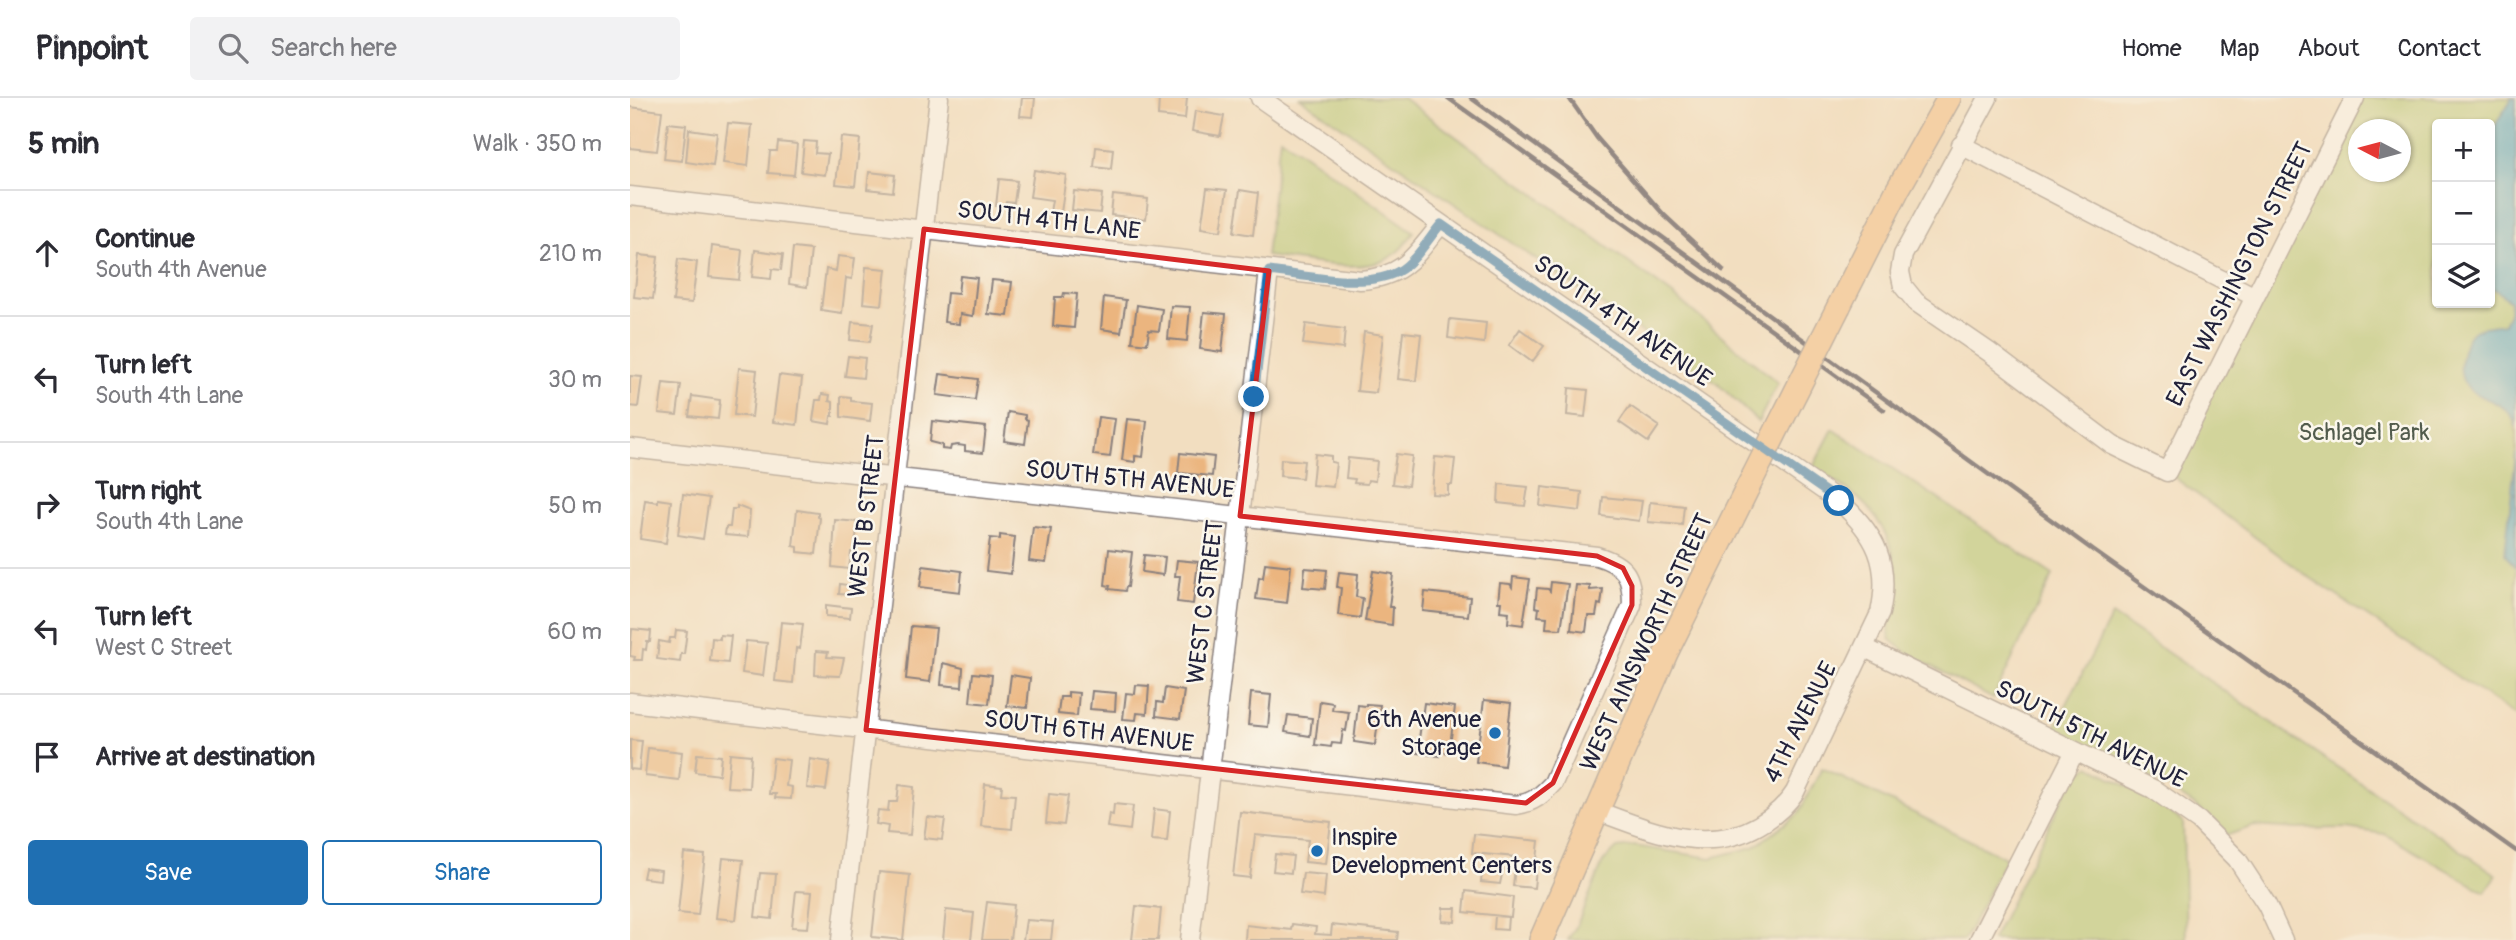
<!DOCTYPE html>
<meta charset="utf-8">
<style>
body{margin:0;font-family:Pangolin,sans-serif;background:#f2f2f3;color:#2b2b33}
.controls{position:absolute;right:21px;top:21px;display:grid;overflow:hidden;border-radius:7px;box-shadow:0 2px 5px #0004}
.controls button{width:63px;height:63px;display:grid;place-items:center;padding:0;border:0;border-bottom:2px solid #e1e1e2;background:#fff;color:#2b2b33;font:35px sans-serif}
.compass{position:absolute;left:1718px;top:21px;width:63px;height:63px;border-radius:50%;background:#fff;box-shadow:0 2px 5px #0004;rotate:276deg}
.stop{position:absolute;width:21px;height:21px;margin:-16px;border:5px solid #1f6fb2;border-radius:50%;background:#fff}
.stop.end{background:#1f6fb2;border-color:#fff;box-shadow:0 2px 7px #0008}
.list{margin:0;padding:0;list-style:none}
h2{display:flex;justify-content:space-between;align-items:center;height:91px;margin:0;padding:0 28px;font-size:30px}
h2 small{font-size:23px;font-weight:400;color:#7c7c81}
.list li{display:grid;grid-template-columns:46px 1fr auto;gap:21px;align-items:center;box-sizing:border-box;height:126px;padding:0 28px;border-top:2px solid #e1e1e2}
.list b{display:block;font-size:26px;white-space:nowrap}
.list p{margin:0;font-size:23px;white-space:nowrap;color:#7c7c81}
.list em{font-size:23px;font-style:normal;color:#7c7c81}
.actions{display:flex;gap:14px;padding:21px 28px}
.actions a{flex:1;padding:16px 0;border:2px solid #1f6fb2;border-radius:7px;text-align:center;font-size:24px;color:#1f6fb2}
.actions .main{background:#1f6fb2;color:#fff}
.icon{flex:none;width:38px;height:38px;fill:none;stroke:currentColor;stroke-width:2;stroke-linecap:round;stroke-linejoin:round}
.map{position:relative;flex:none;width:1886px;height:842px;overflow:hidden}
header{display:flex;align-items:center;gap:42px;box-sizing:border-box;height:98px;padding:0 35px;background:#fff;border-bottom:2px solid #e1e1e2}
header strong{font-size:33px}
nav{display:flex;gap:38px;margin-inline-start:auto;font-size:24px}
.search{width:490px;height:63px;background:#f2f2f3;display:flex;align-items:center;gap:18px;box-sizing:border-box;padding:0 24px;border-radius:7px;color:#7c7c81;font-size:26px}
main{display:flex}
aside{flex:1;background:#fff}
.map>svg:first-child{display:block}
</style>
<header>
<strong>Pinpoint</strong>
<div class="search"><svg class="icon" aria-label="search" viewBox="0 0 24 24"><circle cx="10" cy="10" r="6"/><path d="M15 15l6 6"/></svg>Search here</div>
<nav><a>Home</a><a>Map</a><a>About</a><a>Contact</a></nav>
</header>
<main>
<aside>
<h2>5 min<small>Walk · 350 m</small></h2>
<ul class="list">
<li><svg class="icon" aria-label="ahead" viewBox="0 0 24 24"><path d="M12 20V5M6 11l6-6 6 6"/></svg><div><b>Continue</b><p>South 4th Avenue</p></div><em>210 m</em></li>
<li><svg class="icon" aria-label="left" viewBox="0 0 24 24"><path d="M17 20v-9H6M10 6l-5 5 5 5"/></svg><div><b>Turn left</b><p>South 4th Lane</p></div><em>30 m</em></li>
<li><svg class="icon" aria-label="right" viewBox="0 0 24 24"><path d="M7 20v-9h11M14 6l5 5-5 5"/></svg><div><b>Turn right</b><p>South 4th Lane</p></div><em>50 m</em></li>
<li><svg class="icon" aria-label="left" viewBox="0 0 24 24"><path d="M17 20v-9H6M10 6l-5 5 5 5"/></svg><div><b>Turn left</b><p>West C Street</p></div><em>60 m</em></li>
<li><svg class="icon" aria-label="arrive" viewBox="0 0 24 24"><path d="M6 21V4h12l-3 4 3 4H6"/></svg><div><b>Arrive at destination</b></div></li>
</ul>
<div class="actions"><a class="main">Save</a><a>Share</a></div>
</aside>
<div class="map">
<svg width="1886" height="842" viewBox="0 0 1886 842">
<rect width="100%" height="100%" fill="#fbf7ec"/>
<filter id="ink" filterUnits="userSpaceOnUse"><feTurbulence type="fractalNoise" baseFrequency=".0143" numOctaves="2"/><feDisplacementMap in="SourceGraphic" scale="14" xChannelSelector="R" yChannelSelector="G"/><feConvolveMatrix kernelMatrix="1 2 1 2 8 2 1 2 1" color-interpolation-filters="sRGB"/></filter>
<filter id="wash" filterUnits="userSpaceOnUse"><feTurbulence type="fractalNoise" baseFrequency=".00686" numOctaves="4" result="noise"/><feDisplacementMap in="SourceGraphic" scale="28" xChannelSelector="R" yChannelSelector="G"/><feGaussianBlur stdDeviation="1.57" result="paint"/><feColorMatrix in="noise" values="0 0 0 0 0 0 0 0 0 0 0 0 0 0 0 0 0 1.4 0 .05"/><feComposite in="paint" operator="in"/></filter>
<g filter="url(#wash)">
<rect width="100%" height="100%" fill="#f2dec0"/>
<path fill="#acc86f" stroke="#677555" stroke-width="2" fill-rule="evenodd" d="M670,0H773L1043,197L1148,285L1128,324L1088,286Z
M1725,0H1886V618L1676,477L1537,374ZM1807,26H1860V205H1807ZM1728,32H1770V74H1728Z
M650,39L784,134C776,145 770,154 757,161C730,176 668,162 636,158Z
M1203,331L1423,477L1363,601L1280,557L1260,541C1256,525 1265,505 1266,487C1268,455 1253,422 1228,400C1215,388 1198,379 1183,369Z
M1482,517L1867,777L1855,794L1754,736L1716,730L1667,731L1624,728L1598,737L1563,706L1538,689L1424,631Z
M1460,668L1521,701L1553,724L1556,842H1362L1441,683Z
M1192,670L1376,760L1334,842H938L947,827L973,764L987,750L1005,748L1081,760L1124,749L1168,716Z"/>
<path fill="#49a6c8" stroke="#366482" stroke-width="2" d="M1882,0H1886V329C1877,289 1818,312 1833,252C1840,227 1852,229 1874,226L1879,215L1880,203L1860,188V42L1863,31Z
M1886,355V470L1875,456Z"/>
<g id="blocks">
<path fill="#ebb57f" d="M392,0H405L403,19L390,18Z
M529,0H557L555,21L528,18Z
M0,9L32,13L27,53L0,50Z
M565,13L594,18L590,38L562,33Z
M38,25L56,27L52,63L34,61Z
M98,25L122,27L118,68L93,65Z
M59,31L87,35L83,68L56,64Z
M211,39L230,41L225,88L206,86Z
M174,43L186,44L185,55L198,56L195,77L171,74Z
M148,44L167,46L164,77L138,75L140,53H147Z
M466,49L483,51L481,71L464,69Z
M404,72L436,77L431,115L420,114L422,102L400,99Z
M239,74L265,77L263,94L237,91Z
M369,81L387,83L384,105L376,104L375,109L366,108Z
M577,90L597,92L591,133L571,130Z
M610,92L628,95L623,137L604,134Z
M444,93L472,96L470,115L442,112Z
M483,97L518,101L516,121L481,117Z
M82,148L112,152L109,182L79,179Z
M163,150L181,152L177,189L159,186Z
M125,152L153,156L151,172L142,171L141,181L122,179Z
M9,157L28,159L23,201L4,199Z
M208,158L225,160L222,181L216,180L212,215L191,212L196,171L206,173Z
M48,161L67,164L62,205L43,203Z
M236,169L256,171L252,207L233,205Z
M330,178L347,180L343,218L330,216L329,226L314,224L317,195L328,196Z
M362,182L382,184L378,218L358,216Z
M434,195L447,196L444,230L423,228L425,199H433Z
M474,199L496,202L491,234L471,231Z
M507,207L532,211L529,233L519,232L517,246L502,244Z
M541,208L560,209L557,243L538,241Z
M574,214L596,216L592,254L570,251Z
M820,221L856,225L854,245L818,240Z
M222,224L243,226L240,244L220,242Z
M676,226L715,231L713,251L673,246Z
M890,231L914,248L902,264L879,247Z
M734,234L753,237L746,295L727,293Z
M773,234L791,236L786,283L768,281Z
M218,258L235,260L233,280L215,278Z
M109,270L127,272L122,319L104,317Z
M310,276L348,281L345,302L307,297Z
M149,277L172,280L167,327L143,324Z
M0,278L12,279L8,309L0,308Z
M33,285L51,287L47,317L29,315Z
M939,290L958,292L955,319L937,317Z
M192,296L200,297L199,303L203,304V318H201L200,326L183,323L186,302H191Z
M62,298L90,302L88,321L59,318Z
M211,298L221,299V303L242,305L240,323L211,319Z
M1000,308L1029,328L1018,344L989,324Z
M378,314L395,317V321L398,322L395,346L374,343Z
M468,319L485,321L480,359L463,357Z
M497,321L517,323L513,359L505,358V364L492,362Z
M302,323L356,329L353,355L335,353V348L328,347L321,348L320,352L312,351V347L300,344Z
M550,355L584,359L582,378L548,375Z
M685,356L701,358V364L706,365L703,389L682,387Z
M766,356L782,358L778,388L762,386Z
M805,359L825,361L822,387H818V397L802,396Z
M718,360L747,363L745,383L738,382L737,386L724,385L725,381L716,380Z
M651,361L674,363L672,380L650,378Z
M869,386L898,389L895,408L868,405Z
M912,389L952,394L950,413L910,408Z
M53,396L79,400L73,441L48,437Z
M973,399L1012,403L1009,423L971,418Z
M28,401L41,403L36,445L10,441L15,402L28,404Z
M1020,404L1054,408L1052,427L1018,424Z
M107,408L120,413L118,439L95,437L96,429H100L102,411H107Z
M167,412L188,415V419L190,420L186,456L168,454V449L163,448Z
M205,422L228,424L224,454H221L219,471L202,469Z
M403,429L421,431L416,465L399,463Z
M370,437L385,439L381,476L356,473L360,440L370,441Z
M479,451L502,454L498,489H496L495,493L479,491L480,488L475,487Z
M514,457L535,459L533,477L512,474Z
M547,462L568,464L563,506L547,504L550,478H545Z
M635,465L661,468L657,505L626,501L629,479L633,480Z
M293,468L332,473L330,494L290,489Z
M675,470L697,472L695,491L673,489Z
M743,473L763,476L759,509H763L762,527L735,523Z
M709,474L728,476L726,499L733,500L730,520L708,517L711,490L707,489Z
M883,479L900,481L893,527L878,525L879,514L870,513L871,504H868L870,485L880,486L882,489Z
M921,484L938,486L931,531L916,530L917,519L908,518L909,510L905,509L907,490L918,491L920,493Z
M210,486L224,488L223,497L209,496Z
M946,487L960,488V492L973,491L971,507L968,506L966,518H958L956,534L941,532Z
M795,494L840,499L838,518L793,513Z
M196,507L221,510L220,520L196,518Z
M151,524L173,526L170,551L166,550L163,585L145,583Z
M281,528L306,530L300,584L276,581Z
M2,531L21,533L20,544H17L16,552L13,551L12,562H4L5,559L0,558Z
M46,532L57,533L54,556H51L50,564L27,561L29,543L39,545L40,540H45Z
M90,537L101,538L98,565L80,563L82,540L90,541Z
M116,543L137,545L133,578L112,575Z
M186,553L198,554L197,559L214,560L210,578L185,577Z
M313,565L333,570L332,589L311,587Z
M343,575L362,577L359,606L340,604Z
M381,577L400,580L397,610L377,608Z
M506,587L519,588L517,616L507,615L506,622L493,621L496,595L505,596Z
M535,590L554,593L550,621L526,618L527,604L533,605Z
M462,593L486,595L485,613L460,611Z
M438,594L449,595L447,618L428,616L430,599H438Z
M621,595L641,597L638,629L618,627Z
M854,602L881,605L874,668L846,664Z
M690,603L703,605L702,612L719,614L716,633L713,632L711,646L702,645L701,649L685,647Z
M794,605L825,609L819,655L810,653V658L787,655Z
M736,606L750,607L745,647L724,644L728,607L736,608Z
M658,617L682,620L680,638L655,634Z
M0,642L12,643L9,672L0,671Z
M18,650L52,654L49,682L15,678Z
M100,655L121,657L119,690L97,689Z
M67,656L91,658L89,677L65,674Z
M143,660L159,662L156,688L162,689L161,701L145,700L146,696H139Z
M180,661L200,664L196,692L177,690Z
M355,686L372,688L371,696L385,697L382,731L351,728Z
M269,687L284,689L280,737L257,735L258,728L246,726L248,712L258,713L259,704H267Z
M419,696L438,698L434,727L416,725Z
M484,706L503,708L500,732L477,729L479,716L483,717Z
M524,711L540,713L537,743L521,742Z
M610,714L701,724L696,766L675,764L678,742L625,737L620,780L603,778Z
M297,719L315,721L312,742L294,740Z
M844,736L909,743L904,790L883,788L886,759L842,755Z
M54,755L75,757L68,817L48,815Z
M645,756L663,758L661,775L643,773Z
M93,760L113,762L106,822L86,820Z
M853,768L873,771L870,786L851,784Z
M15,770L31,772L30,782L13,780Z
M249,774L280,777L273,842L242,839Z
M130,775L146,776L142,821L125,819Z
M673,775L696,777L694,799L670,796Z
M166,793L182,794L178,830L162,829Z
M836,793L883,799L881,819L834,814Z
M357,804L384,807L380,842H352Z
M506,808L531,811L528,842H502Z
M813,810H826L825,824L812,823Z
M316,812L344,815L341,842H313Z
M865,818L878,819L877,832L864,831Z
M396,822L423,824L421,842H393Z
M662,826L686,829L685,836L701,837L702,827L768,834L767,842H615L616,827L661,832Z"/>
</g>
</g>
<g filter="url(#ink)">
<use href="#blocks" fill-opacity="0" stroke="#8a807e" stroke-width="2"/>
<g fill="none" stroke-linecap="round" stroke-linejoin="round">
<g stroke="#8a807e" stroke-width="21">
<path id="minor" d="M630,0L1209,403C1246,436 1261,466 1250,515L1165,694C1156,708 1144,718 1129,727C1076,758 1019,732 967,713
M1358,0L1273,157L1270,174L1273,188L1286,204L1359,254L1482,347L1537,374L1725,0
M1331,47L1625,199
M0,98L730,182C774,179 785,158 811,126
M0,350L967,458C996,467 1002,478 1002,507L923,685C912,697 903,705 886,707L0,604
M1235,550L1523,691L1569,723L1607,761L1637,807L1653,842
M211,842L309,0
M560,842L639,173
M1349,842L1445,653"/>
</g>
<g stroke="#8a807e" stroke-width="26">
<path id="major" d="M1209,208L1268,91L1319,0
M911,842L1036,555L1118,389"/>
</g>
<use href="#minor" stroke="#fff" stroke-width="18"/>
<use href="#major" stroke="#f6be86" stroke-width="23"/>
<path stroke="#22223b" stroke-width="4.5" d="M818,0L1254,312
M841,0L1464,453L1886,753
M939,0L967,40L1034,117L1093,172"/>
<g stroke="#8a807e" stroke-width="26" stroke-linecap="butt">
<path id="major-bridge" d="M1118,389L1209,208"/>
</g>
<use href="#major-bridge" stroke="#f6be86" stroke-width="23"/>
</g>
</g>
<g fill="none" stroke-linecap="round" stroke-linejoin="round" filter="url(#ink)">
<path stroke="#1f6fb2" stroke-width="9" d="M624,299L639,173C675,177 740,193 772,171C787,161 799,140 811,126L1209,403"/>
</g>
<path d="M0 0H1886V842H0ZM294,131L639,173L610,418L967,458L993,470L1002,488V507L923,685L896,705L236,632Z" fill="#f2dec0" fill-opacity=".55" fill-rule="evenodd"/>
<path fill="none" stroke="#d62828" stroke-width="5" stroke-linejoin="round" d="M294,131L639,173L610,418L967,458L993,470L1002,488V507L923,685L896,705L236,632Z"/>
<g fill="#1f6fb2" stroke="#fbf7ec" stroke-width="2.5">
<circle cx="865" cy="635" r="7"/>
<circle cx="687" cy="753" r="7"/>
</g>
<g text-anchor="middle" stroke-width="5" stroke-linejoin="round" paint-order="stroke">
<g font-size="24" fill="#22223b" stroke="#fbf7ec">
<text transform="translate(419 122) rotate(7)" y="8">SOUTH 4TH LANE</text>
<text transform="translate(1609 176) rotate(-63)" y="8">EAST WASHINGTON STREET</text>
<text transform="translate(993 223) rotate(35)" y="8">SOUTH 4TH AVENUE</text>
<text transform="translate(500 381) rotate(6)" y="8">SOUTH 5TH AVENUE</text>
<text transform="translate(236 418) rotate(-83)" y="8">WEST B STREET</text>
<text transform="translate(575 504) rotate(-83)" y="8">WEST C STREET</text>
<text transform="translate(1016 544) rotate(-65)" y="8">WEST AINSWORTH STREET</text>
<text transform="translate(1170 624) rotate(-63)" y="8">4TH AVENUE</text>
<text transform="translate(459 633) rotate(7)" y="8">SOUTH 6TH AVENUE</text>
<text transform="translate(1461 636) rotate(27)" y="8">SOUTH 5TH AVENUE</text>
</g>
<g font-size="24" fill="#525c4d" stroke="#fbf7ec">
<text x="1734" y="342">Schlagel Park</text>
</g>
<g font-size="24" fill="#22223b" stroke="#fbf7ec" text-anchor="end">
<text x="851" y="629">6th Avenue<tspan x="851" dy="28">Storage</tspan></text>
<text x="701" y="747" text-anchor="start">Inspire<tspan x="701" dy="28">Development Centers</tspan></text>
</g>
</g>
</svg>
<div class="controls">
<button>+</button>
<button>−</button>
<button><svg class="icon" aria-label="layers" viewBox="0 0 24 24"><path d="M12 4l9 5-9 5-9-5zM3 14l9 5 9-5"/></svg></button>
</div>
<svg class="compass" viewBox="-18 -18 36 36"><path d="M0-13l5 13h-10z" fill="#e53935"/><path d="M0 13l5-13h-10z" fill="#7c7c81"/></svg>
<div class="stop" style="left:1209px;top:403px"></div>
<div class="stop end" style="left:624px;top:299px"></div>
</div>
</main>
